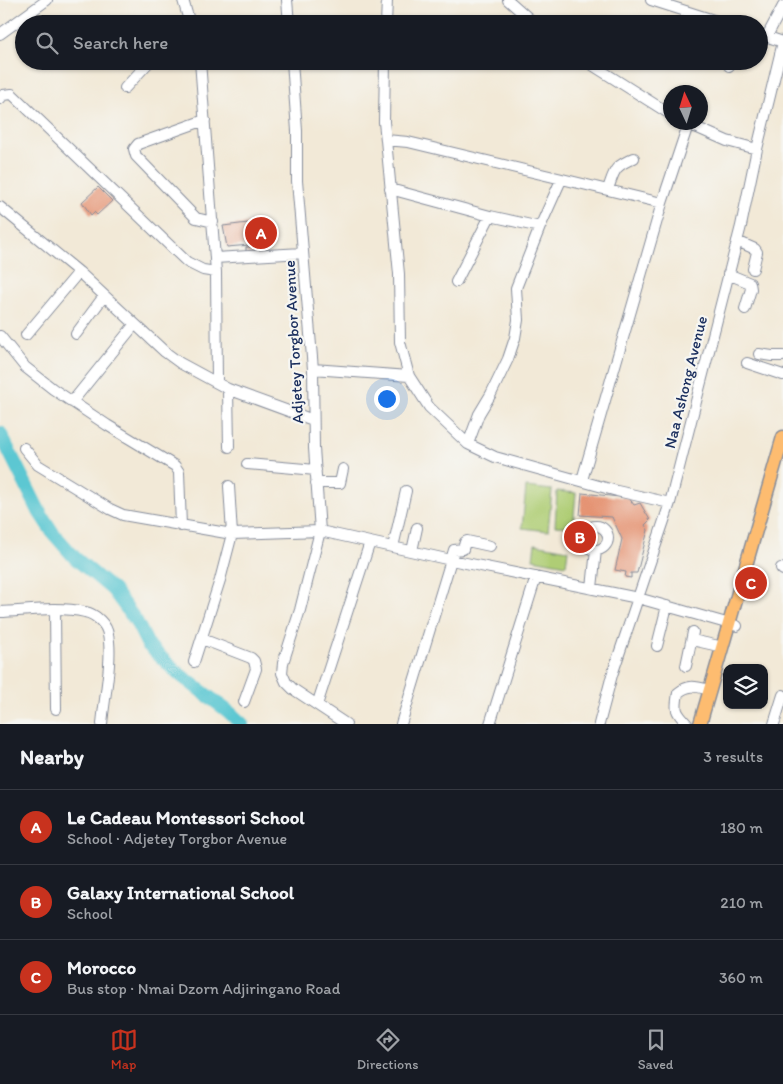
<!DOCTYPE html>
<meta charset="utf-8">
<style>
body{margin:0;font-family:Itim,sans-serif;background:#242831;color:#f1f3f6}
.controls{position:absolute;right:15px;bottom:15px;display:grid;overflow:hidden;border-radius:10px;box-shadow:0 1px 4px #0004}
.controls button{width:45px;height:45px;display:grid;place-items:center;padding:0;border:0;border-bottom:1px solid #363941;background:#171b24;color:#f1f3f6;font:25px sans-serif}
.compass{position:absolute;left:663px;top:85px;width:45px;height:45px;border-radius:50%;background:#171b24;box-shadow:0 1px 4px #0004;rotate:356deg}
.you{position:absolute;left:386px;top:398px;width:18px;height:18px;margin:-12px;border:4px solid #fff;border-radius:50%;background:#1a73e8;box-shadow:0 0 0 8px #1a73e833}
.badge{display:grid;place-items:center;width:32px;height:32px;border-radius:50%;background:#c8321e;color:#fff;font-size:16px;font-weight:700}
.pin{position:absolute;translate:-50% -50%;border:2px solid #fff;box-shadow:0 1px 5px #0006}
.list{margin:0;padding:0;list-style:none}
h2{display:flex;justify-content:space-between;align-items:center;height:65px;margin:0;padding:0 20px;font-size:21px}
h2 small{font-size:16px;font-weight:400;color:#9ea1a6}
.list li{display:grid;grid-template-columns:32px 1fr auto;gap:15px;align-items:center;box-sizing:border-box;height:75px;padding:0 20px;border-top:1px solid #363941}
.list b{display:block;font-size:19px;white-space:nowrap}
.list p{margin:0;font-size:16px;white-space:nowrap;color:#9ea1a6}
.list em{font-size:16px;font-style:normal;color:#9ea1a6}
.icon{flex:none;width:28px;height:28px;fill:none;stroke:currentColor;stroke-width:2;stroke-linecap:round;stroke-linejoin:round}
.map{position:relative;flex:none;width:783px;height:724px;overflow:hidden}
.search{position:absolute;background:#171b24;box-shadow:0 1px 4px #0004;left:15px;right:15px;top:15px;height:55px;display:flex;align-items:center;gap:12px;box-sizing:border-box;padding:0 18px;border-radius:28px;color:#9ea1a6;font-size:19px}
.sheet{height:290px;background:#171b24}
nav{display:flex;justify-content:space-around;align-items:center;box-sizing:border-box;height:70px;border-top:1px solid #363941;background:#171b24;font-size:14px;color:#9ea1a6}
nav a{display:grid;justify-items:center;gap:2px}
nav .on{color:#c8321e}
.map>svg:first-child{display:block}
</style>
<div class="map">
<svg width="783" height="724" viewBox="0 0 783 724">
<rect width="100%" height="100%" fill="#f6f6f2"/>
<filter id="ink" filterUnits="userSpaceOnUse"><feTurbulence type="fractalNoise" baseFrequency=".02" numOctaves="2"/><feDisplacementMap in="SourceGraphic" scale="10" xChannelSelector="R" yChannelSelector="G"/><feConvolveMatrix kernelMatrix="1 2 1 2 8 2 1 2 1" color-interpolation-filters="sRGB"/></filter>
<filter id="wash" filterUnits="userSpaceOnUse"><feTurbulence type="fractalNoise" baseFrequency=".0096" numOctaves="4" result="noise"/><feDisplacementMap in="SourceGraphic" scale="20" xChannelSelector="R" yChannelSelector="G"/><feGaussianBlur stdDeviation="1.12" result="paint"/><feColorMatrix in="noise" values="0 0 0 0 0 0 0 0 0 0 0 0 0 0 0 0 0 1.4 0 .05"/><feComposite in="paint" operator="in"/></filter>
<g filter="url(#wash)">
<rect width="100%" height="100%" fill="#f2e9d7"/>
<path fill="#afcd75" stroke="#657e6a" d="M526,487L552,490L548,531L522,528Z
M557,491L576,493L573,527L555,526Z
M535,544L568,550L566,565L533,559Z"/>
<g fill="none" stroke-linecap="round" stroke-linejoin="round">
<path stroke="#5bc7d2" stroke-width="14" d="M0,433L40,513L53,533L75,558L113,590L136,621L148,645L179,674L229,712L242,724"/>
</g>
<g id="blocks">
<path fill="#e59372" d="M98,187L112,201L97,215L94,212L91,215L82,202Z
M248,223L250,245L227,247L223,226Z
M246,247H254V254H246Z
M582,493L629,498L634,505L640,503L650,520L645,525L648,530L637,573H631V578L625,577L626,572L615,570L622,539L612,517L580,515Z"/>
</g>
</g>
<g filter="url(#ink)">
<use href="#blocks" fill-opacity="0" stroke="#868c9a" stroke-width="1"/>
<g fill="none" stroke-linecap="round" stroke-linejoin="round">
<g stroke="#868c9a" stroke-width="12">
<path id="minor" d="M183,0L190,24
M287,0L289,24
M508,0L535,24
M651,0L726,24
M386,24L387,0
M0,34L47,0
M759,34L783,42
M767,36L783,6
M200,61L216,272L217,383
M292,61L297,131V181L313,369L314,448L320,531L300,610L283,663L282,673L286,682L293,689L346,724
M385,61L384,122L386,140
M586,61L670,114
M729,66L731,61
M125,88L150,61
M0,99L3,95L12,94L187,262L203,270L216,272
M205,120L138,144L134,149L136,156L196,218L213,222
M684,122L727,141L757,149
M390,189L490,216L540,227
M608,189C615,170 613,167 634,158
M662,203L408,142L386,140L399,274L400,342L409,376L429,407L468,444L495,457L617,491L670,503
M0,207L79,272L165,352L180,363L228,389L313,420
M737,241L755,249L757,252L753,269
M215,258L303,253
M728,274L750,283L751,289L745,309
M456,282L490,216
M76,334L104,296
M26,335L79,272
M0,336L25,367L53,389L107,425L175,466L179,472L181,526
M759,354L772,356H783
M747,363L783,375
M313,369L409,376
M228,389L229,447
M72,402L135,324
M468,444L479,414L491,394L508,359L515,338L518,320L516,288L540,227L561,180
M24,448L38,465L110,509L123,515L232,534L320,531L451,560L638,598L737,626
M247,464L316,470
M582,480L662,203L688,125
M316,483H340L343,469
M584 538a12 12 0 1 1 24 0a12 12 0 1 1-24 0Z
M393,547L406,491
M412,551L417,528
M781,568L783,570
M592,588L596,550
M55,610L56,709
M0,612C27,611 58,606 85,612C96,614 107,625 108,635C113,658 104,700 102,724
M202,639L251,658L254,661L256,669L244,702
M692,640L723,647
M657,646L667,606
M194,662L220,580L232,534L229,486
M686,666L693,632
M317,705L370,542
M401,724L451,560L454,550L463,549L465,542L467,541L490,546
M490,724L536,577
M599,724L612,675L670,503L741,226L757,149L783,42
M687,724C675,711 675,710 678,693C689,683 698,687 710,690
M774,724L783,695"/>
</g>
<g stroke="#868c9a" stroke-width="15">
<path id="major" d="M700,724L783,437"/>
</g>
<use href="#minor" stroke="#fff" stroke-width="10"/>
<use href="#major" stroke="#fdbc70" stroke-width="12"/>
</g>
</g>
<g text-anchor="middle" stroke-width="4.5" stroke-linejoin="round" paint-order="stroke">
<g font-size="16" fill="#1b2f5e" stroke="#f6f6f2">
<text transform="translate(293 342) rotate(-93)" y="6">Adjetey Torgbor Avenue</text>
<text transform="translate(685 382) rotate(-76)" y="6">Naa Ashong Avenue</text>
</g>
</g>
</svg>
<div class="controls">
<button><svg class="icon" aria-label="layers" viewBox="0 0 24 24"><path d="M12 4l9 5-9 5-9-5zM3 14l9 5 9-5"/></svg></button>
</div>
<svg class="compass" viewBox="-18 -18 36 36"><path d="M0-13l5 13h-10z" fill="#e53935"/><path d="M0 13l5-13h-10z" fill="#9ea1a6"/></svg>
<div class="you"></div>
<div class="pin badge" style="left:261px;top:233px">A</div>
<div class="pin badge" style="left:580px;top:537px">B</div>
<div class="pin badge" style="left:751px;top:583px">C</div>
<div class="search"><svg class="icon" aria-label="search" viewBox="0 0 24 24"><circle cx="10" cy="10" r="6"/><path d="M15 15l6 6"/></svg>Search here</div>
</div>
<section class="sheet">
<h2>Nearby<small>3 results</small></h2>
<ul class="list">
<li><span class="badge">A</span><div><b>Le Cadeau Montessori School</b><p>School · Adjetey Torgbor Avenue</p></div><em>180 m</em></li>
<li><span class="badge">B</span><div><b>Galaxy International School</b><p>School</p></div><em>210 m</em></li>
<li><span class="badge">C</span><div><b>Morocco</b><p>Bus stop · Nmai Dzorn Adjiringano Road</p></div><em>360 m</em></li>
</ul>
</section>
<nav>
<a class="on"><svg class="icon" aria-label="map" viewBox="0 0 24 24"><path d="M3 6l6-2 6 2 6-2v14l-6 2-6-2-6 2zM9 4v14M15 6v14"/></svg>Map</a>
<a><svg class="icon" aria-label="directions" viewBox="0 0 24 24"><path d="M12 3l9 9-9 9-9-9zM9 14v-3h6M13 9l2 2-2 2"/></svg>Directions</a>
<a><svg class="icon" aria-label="saved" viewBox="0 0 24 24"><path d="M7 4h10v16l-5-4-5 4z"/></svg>Saved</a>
</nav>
